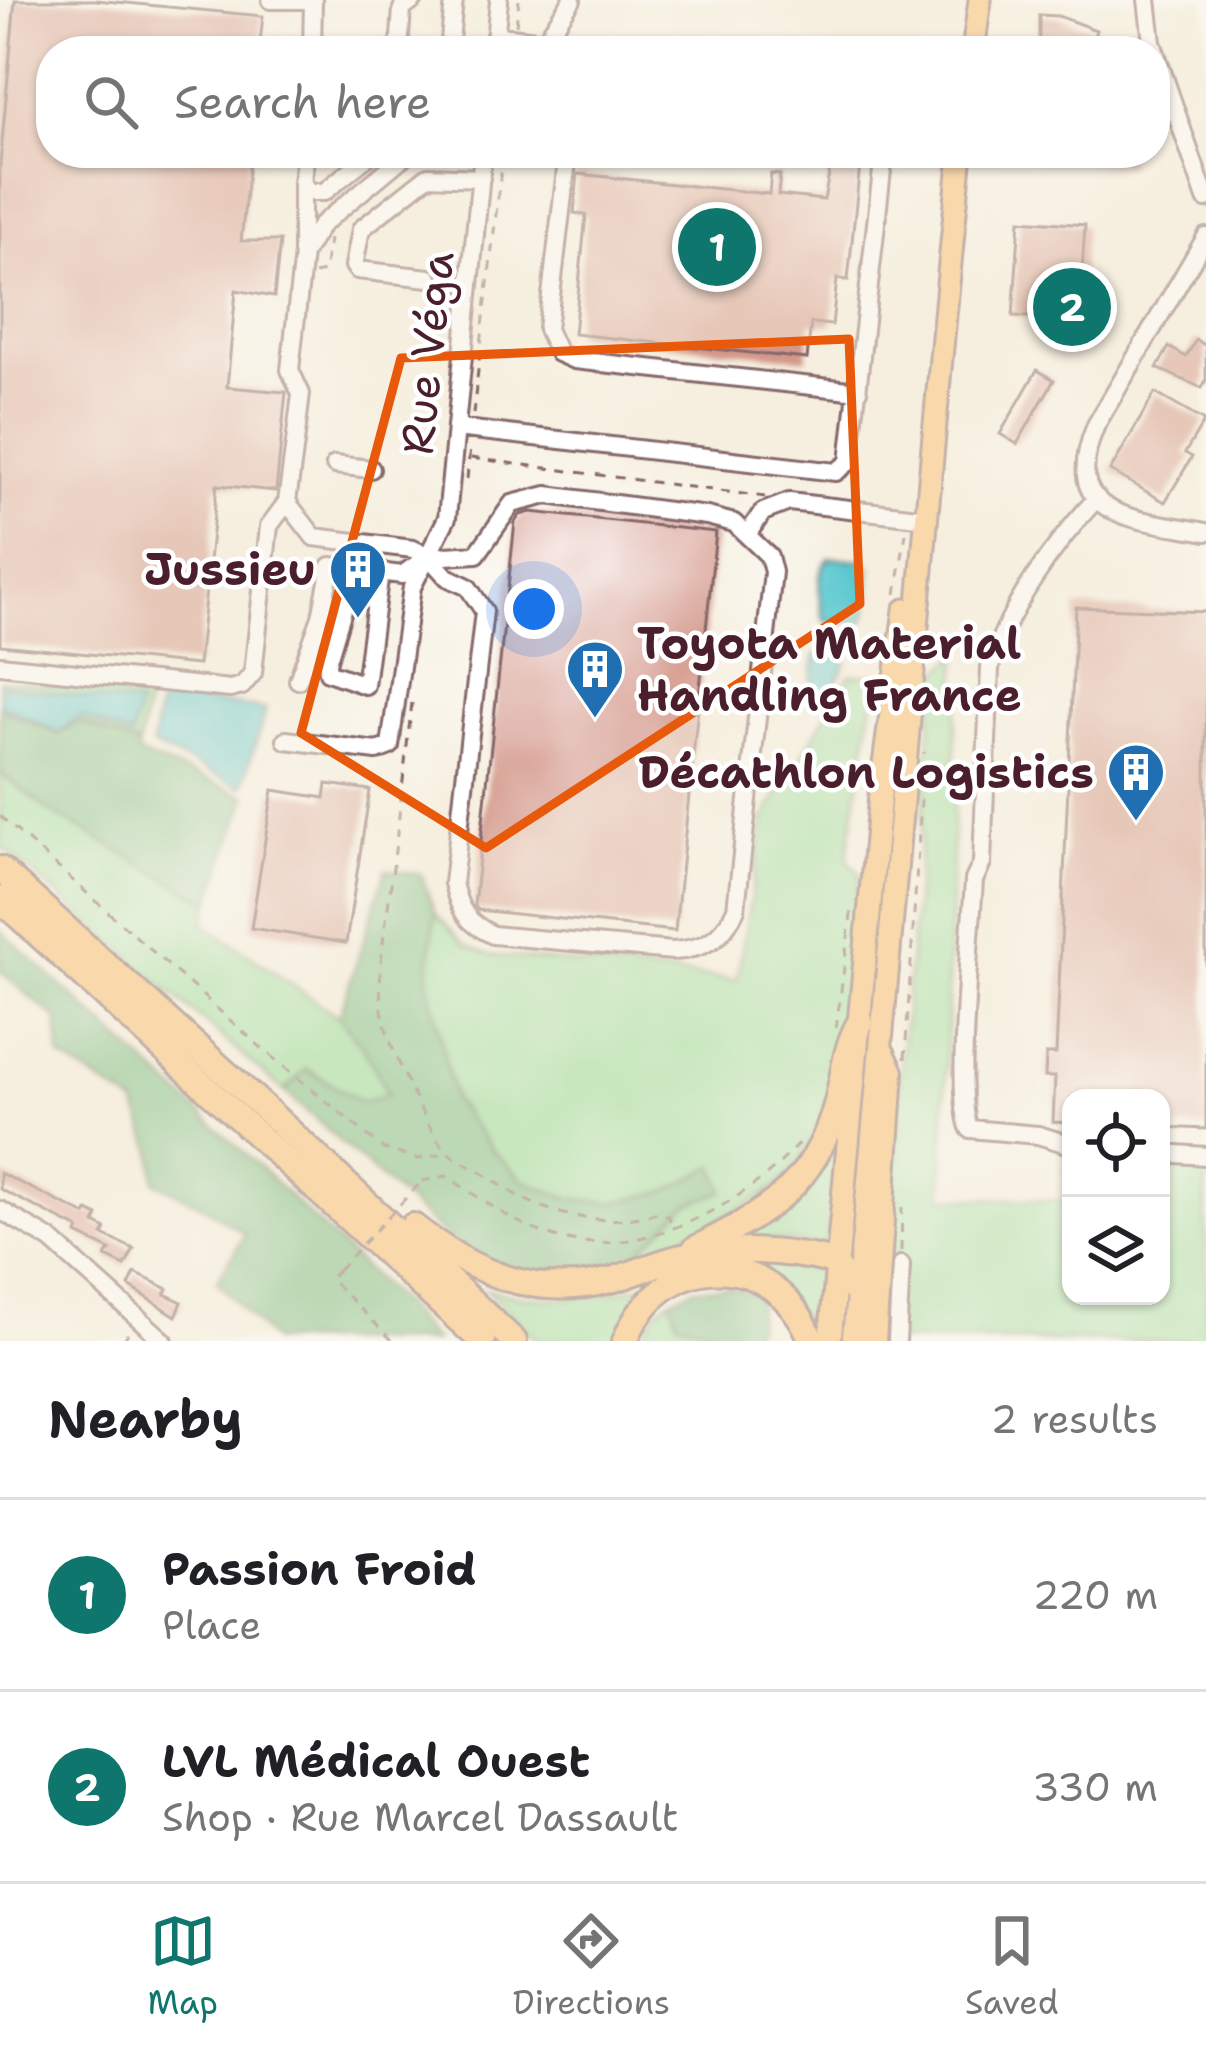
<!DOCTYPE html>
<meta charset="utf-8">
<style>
body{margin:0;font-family:"Shantell Sans",sans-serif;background:#f2f2f2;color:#202124}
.controls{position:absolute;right:36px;bottom:36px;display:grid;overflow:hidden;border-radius:24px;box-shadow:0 3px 9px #0004}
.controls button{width:108px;height:108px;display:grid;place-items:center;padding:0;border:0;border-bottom:3px solid #e0e0e0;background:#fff;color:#202124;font:60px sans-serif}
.you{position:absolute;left:534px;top:609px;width:42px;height:42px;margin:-30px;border:9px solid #fff;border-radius:50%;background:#1a73e8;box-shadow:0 0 0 18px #1a73e833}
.badge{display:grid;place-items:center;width:78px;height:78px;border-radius:50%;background:#0f766e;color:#fff;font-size:39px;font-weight:700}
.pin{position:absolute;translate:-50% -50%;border:6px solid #fff;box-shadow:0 3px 12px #0006}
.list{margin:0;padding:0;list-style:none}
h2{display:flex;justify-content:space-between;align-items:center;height:156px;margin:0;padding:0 48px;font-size:51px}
h2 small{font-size:39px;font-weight:400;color:#757577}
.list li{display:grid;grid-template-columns:78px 1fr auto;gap:36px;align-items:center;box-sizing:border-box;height:192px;padding:0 48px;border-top:3px solid #e0e0e0}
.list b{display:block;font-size:45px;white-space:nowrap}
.list p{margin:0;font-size:39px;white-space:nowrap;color:#757577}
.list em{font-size:39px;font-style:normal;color:#757577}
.icon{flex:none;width:66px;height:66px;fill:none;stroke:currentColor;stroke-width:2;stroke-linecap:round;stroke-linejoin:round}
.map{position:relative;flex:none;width:1206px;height:1341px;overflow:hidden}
.search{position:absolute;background:#fff;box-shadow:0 3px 9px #0004;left:36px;right:36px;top:36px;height:132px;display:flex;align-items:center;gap:30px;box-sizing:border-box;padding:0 42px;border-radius:48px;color:#757577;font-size:45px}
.sheet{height:540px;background:#fff}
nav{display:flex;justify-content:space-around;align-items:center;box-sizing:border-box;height:168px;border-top:3px solid #e0e0e0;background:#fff;font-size:33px;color:#757577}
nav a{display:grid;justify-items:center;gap:6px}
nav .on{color:#0f766e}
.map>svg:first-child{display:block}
</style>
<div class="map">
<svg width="1206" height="1341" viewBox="0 0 1206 1341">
<rect width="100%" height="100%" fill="#fff"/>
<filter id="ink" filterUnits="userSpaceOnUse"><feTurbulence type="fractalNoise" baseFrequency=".00833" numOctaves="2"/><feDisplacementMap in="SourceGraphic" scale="24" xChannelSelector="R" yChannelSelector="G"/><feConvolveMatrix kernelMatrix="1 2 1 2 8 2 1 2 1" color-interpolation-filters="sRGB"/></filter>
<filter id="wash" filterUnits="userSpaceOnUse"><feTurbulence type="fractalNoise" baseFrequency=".004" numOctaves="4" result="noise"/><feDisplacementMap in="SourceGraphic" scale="48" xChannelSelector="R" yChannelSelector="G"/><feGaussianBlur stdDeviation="2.7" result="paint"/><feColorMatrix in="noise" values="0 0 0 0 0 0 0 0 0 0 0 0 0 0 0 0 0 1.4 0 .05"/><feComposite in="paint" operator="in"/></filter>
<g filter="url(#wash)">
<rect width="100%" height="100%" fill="#f6efdf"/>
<path fill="#93de9a" stroke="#6e7e62" stroke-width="3" d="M958,654L942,1197L1071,1201V1296H1161V1168L1206,1171V1341H885L902,1047L935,677Z
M850,675H877L847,859L860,873C850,954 845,1130 780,1183C736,1218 681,1236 631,1259L687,1205L724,1191H668L613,1203L568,1198L524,1181L492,1150L454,1101L428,980L435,913L464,944L489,955L737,980L764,819Z
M0,680L149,694L138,746L80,722L59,735L0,708Z
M0,773L48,810L210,903L204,924L339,1017L365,1050L388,1094L362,1102L307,1069L284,1091L0,845Z
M839,1124L826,1247L777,1240H723Z
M712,1260H767L820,1272L823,1281L820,1340L814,1324Z
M656,1282L617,1341H538L485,1289C554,1305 588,1300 656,1282Z
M671,1299L678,1321L708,1327L710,1341H639L657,1310Z"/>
<path fill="#76bd82" stroke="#606e56" stroke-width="3" d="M0,708L58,734L80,722L138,746V754L247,796L210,903L48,810L0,773Z
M386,870L421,874L435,913L428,980L454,1101L492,1150L524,1181L568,1198L613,1203L668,1191L715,1166L724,1191L687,1205L631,1259L575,1272L526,1271L486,1259L446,1237L285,1092L306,1069L362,1102L388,1094L365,1050L339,1017Z
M0,930L254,1162L407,1310L434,1341H272L217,1281L245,1234L202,1205L155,1182L153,1151L136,1105L60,1057L57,1019L0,971Z
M728,1286L759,1295L756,1327L744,1341H710L708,1328L678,1321L671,1299L694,1288Z"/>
<path fill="#59c7ce" stroke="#52737c" stroke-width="3" d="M830,558L862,560L872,568L867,617L861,623L825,621L823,615C820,597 814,571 830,558Z
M833,636L847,638C851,662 838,690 815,698L811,682L816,654L824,651Z
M0,684L139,705L131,738L80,716L59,732L0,704Z
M160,696L266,709L242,787L152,746Z"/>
<g id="blocks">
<path fill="#d4988a" d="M15,0H95L263,16L259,51H51V153H250L241,241H280L274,297L236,290L227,387L286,392L276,491L217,485L198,665L0,645V164Z
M1039,15L1058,16L1096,30L1090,51H1039Z
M833,153L861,155L848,280L837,279L832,325L811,323L807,359L574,334L586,215L574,213L578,174L769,194L771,174L780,175L778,195L824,200Z
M1032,153H1130L1129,166L1032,161Z
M1020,220L1085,225L1079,320L1013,316Z
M1196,340L1206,346V380L1202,388L1157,368L1169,347L1186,357Z
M1037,370L1054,380L1017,444L1000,434Z
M1155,393L1204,421L1185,453L1192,457L1165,502L1110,471Z
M531,512L716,532L675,931L478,910L474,905L515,522L520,515Z
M1076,607L1206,612V1129L1161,1127V1098H1071V1123L1053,1122L1055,1077H1045L1046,1054H1056Z
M327,784L370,790L346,943L251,928L273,790L325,798Z
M0,1173L86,1215L88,1211L98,1216L95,1223L106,1229L103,1235L134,1249L125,1266L106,1257L110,1250L77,1234L79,1229L0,1189Z
M135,1273L168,1289L165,1294L182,1302L176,1316L129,1286Z"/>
</g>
</g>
<g filter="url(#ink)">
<use href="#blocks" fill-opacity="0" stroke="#86686a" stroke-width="3"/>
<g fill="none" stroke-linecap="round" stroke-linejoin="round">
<g stroke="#86686a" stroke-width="22">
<path id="minor" d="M271,0H308
M1147,0L1152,42L1206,199
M495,35L624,51
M544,42L572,0
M312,51L313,0
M399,51L402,9L414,0
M449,51L454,0
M494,51L499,0
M731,51L734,50
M306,153L302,182L310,192H324L372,153
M568,153L547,329L558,353L574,360L858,391
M767,153L816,159L820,153
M302,182V253
M1206,237L1096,425C1056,521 1137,518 1206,532
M429,278L357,270L354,266L361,229L428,176L481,178
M456,428L836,472L849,462L884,153
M335,465L371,469
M287,502L314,537L413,549L429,557L447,577L468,587L484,611L453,883C459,910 467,923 493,935L673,951C705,949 722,939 736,909L773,572L769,556L734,523L707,516L547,495L512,504L477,554L429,557
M748,533L763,512L789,502L918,517
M377,594L353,589L348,593L327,663L328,672L365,685L380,572
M0,665L230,689L242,686L253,673L269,526L287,502L295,443L301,394L290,370L303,254L321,225L408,153
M298,680L321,617L331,566L402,575L427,557
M286,740L377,751L390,746L412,587L447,518L483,153
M1071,1145L1038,1135L970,1129C954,1104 972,922 974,880L982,863L990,668C1007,609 1055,543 1097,498
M1161,1153L1206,1156
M0,1210L51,1240L164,1341
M897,1341L901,1265"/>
</g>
<g stroke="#86686a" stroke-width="27">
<path id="major" d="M973,51L980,0
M830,1341L880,794L905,610
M853,1341C893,945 920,549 961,153"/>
</g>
<g stroke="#86686a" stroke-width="30">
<path id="highway" d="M0,869L259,1103L514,1341
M0,899L482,1341
M413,1226C472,1273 535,1300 611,1280C635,1274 658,1262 682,1257C729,1247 784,1250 831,1261L858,1294
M695,1249C767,1212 815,1186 837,1102C844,1074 845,1047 860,1022
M625,1341C662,1247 775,1247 812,1341
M873,1341L891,1072L882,1053"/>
</g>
<path stroke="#86686a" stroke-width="3" stroke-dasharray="9 9" stroke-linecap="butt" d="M516,25L519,0
M314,274L324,272L329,239
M473,414L503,153
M471,458L765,497
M467,479L470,447
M896,594L906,533
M412,703C405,761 399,818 392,876C387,923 374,974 384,1021C390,1049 425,1123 442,1146C453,1161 479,1169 495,1181C539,1215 606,1230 659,1212L668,1216L673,1225
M0,816L265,1051L384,1149L418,1159L448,1153
M836,1028L852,907
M905,1059L924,752
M422,1181L446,1176C484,1200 522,1231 567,1240C647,1256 753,1201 802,1139
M901,1251L902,1207
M338,1270L330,1279L393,1341
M123,1341L131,1329"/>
<use href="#minor" stroke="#fff" stroke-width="16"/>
<use href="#major" stroke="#fcbd6f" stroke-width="21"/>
<use href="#highway" stroke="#fcbd6f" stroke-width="24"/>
<path stroke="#86686a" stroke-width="3" stroke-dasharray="9 9" stroke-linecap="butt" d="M338,1270L422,1181"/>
</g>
</g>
<path d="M0 0H1206V1341H0ZM849,339L860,604L486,848L301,733L401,358Z" fill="#f6efdf" fill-opacity=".55" fill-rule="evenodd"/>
<path fill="none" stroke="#e8590c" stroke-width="9" stroke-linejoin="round" d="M849,339L860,604L486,848L301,733L401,358Z"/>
<defs>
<g id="building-pin" transform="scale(3)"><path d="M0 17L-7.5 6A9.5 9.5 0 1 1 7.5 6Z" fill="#1f6fb2" stroke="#fff"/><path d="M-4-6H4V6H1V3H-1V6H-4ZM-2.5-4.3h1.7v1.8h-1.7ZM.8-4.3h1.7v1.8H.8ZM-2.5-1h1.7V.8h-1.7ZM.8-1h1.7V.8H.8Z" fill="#fff"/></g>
</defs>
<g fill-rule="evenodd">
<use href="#building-pin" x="358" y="569"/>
<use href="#building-pin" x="595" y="669"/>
<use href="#building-pin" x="1136" y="772"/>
</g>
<g text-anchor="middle" stroke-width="9" stroke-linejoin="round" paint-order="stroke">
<g font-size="45" fill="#4a1f2b" stroke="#fff">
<text transform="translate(427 353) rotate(-84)" y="16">Rue Véga</text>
</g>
<g font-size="45" font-weight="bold" fill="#4a1f2b" stroke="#fff" text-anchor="end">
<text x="316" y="585">Jussieu</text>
<text x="637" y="659" text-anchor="start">Toyota Material<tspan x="637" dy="52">Handling France</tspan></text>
<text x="1094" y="788">Décathlon Logistics</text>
</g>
</g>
</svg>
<div class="controls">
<button><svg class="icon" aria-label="locate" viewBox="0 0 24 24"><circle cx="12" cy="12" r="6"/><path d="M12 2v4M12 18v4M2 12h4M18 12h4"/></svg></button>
<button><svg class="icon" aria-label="layers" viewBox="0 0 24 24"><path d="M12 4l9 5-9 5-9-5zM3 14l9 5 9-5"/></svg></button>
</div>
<div class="you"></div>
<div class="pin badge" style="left:717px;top:247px">1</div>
<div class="pin badge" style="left:1072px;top:307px">2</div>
<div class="search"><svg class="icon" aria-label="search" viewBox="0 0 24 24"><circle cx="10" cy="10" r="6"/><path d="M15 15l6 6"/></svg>Search here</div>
</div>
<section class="sheet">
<h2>Nearby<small>2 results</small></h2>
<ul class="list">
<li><span class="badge">1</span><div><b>Passion Froid</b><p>Place</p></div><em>220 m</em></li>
<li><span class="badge">2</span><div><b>LVL Médical Ouest</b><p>Shop · Rue Marcel Dassault</p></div><em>330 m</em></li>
</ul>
</section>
<nav>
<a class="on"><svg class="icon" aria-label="map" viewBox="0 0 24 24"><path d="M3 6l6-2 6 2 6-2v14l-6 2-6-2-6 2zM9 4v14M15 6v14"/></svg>Map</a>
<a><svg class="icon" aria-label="directions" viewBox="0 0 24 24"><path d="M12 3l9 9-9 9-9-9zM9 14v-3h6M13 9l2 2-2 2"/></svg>Directions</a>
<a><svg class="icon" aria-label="saved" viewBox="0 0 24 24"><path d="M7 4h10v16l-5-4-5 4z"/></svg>Saved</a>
</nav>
